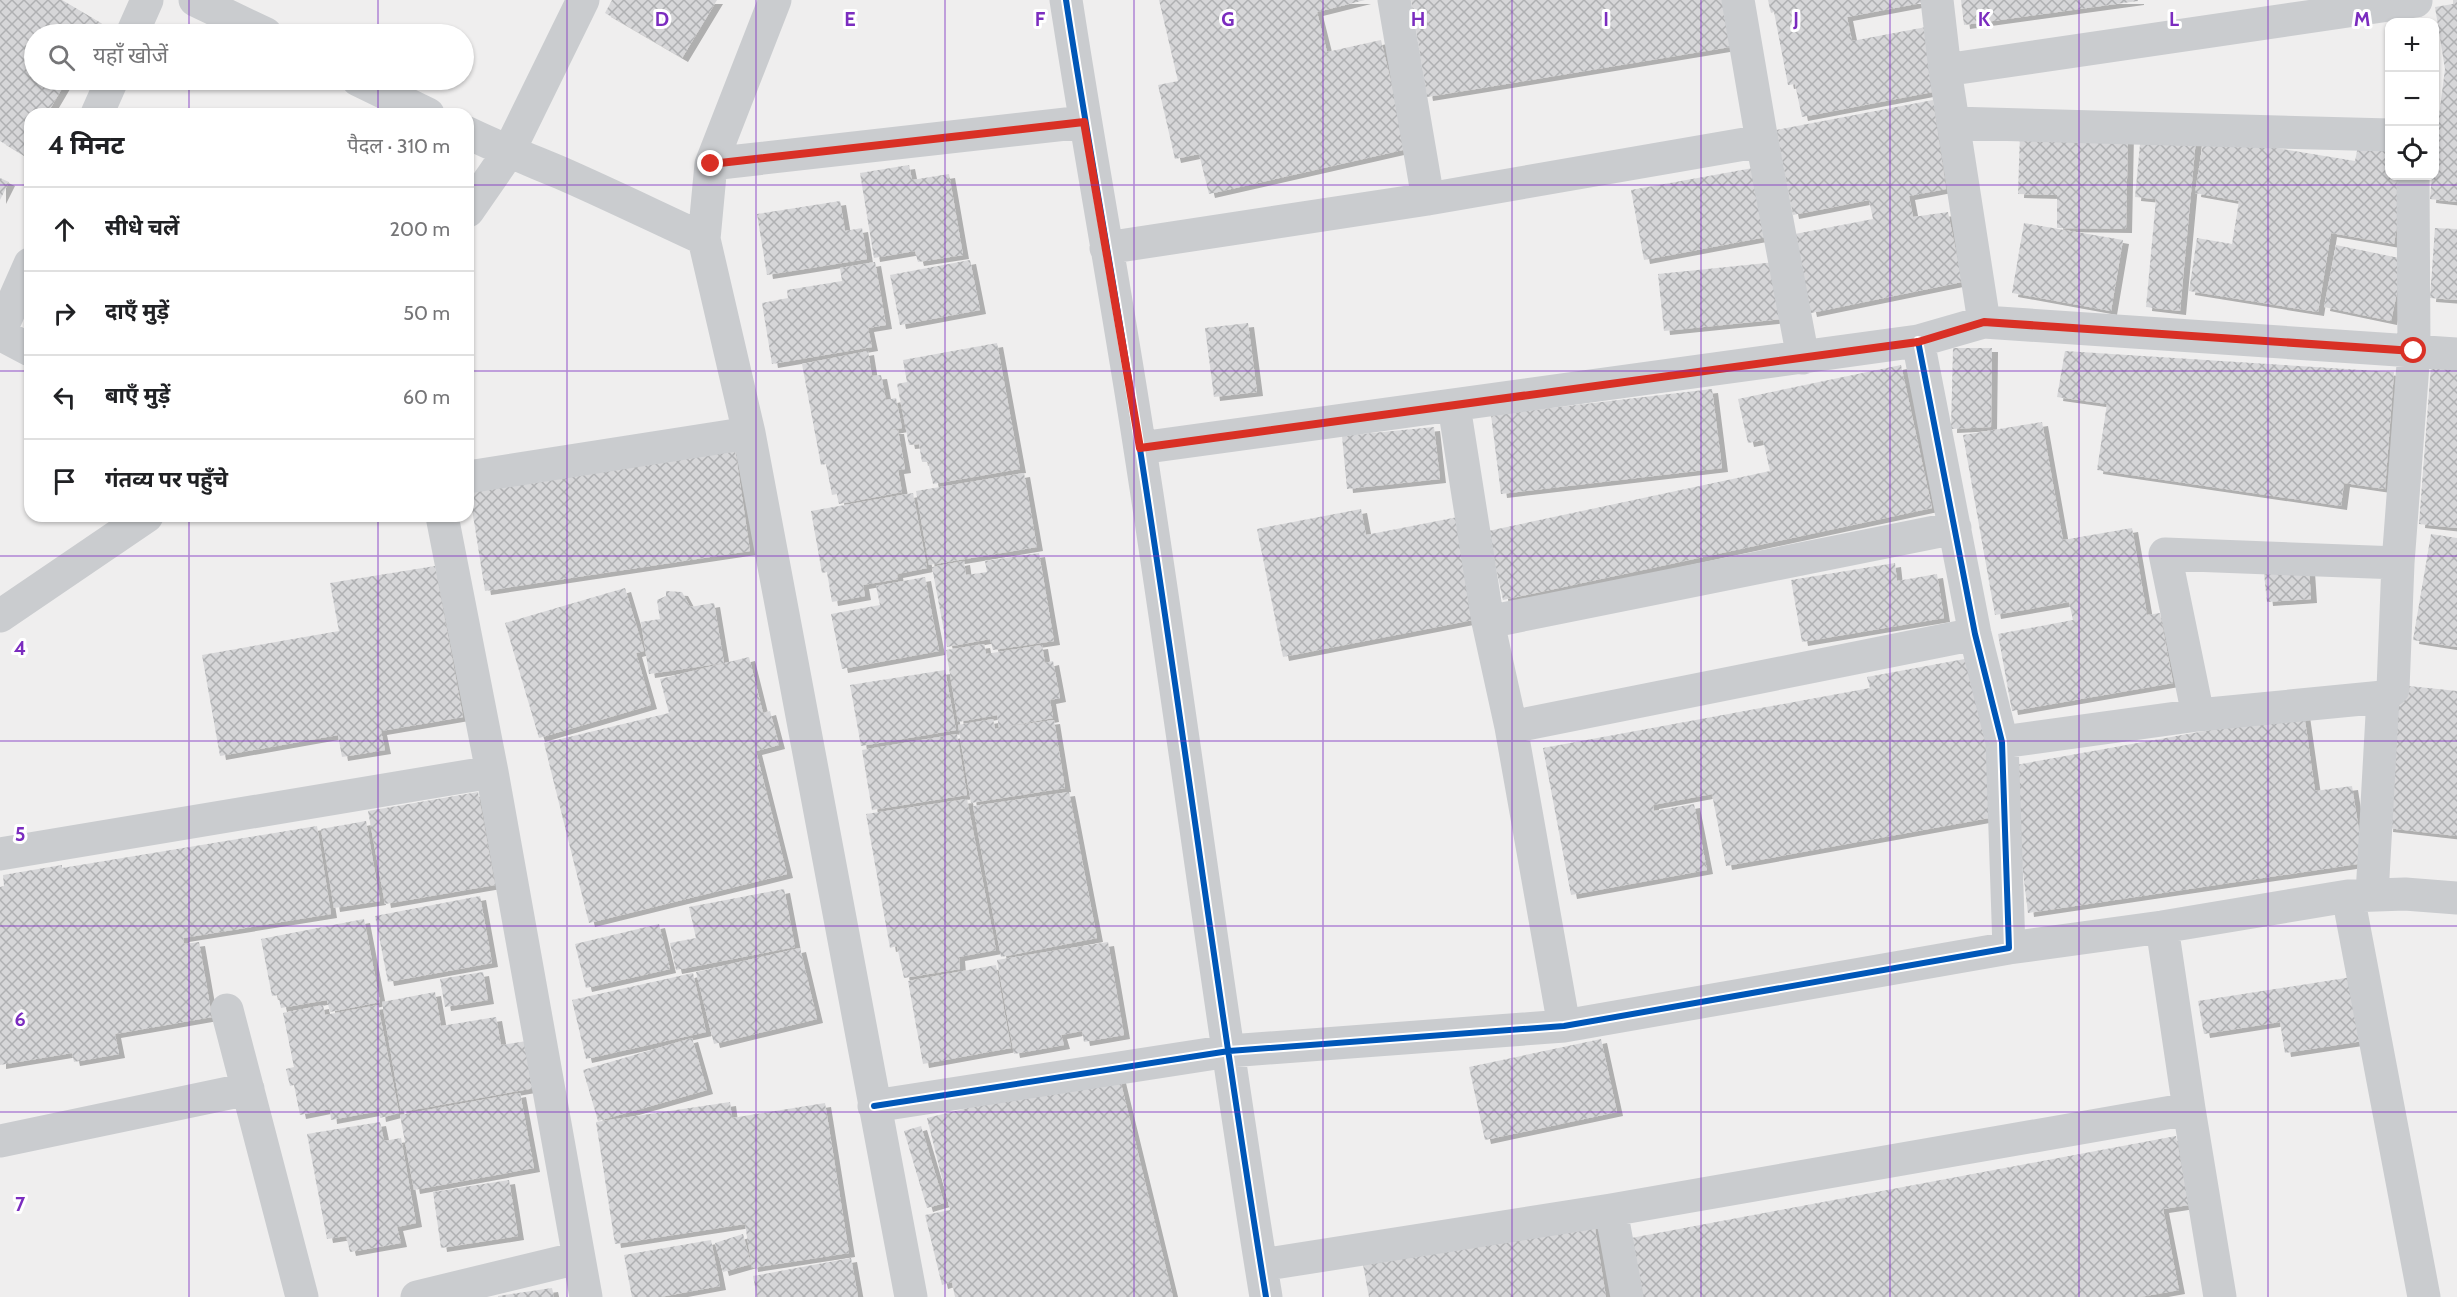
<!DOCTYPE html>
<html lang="hi">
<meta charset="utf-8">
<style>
body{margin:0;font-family:Cabin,"Noto Sans Devanagari",sans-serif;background:#f6f6f6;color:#202124}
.controls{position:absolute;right:18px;top:18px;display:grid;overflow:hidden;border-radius:12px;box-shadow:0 2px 4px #0004}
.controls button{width:54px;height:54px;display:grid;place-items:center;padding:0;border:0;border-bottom:2px solid #e0e0e0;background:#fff;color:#202124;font:30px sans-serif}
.stop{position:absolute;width:18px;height:18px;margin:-14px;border:4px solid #d93025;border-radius:50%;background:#fff}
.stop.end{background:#d93025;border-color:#fff;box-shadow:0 2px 6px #0008}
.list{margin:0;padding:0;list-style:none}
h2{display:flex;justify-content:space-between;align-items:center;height:78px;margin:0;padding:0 24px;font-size:26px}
h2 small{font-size:20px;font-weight:400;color:#757577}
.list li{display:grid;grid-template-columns:39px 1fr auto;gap:18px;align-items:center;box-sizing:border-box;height:84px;padding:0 24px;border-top:2px solid #e0e0e0}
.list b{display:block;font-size:22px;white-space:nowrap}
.list em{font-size:20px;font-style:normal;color:#757577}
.icon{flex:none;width:33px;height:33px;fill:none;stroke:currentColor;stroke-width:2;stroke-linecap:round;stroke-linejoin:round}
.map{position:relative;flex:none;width:2457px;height:1297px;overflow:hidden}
.search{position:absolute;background:#fff;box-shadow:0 2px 4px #0004;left:24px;top:24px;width:450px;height:66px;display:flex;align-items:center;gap:15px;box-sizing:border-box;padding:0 21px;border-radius:33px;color:#757577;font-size:22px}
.panel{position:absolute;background:#fff;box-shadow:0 2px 4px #0004;left:24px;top:108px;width:450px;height:414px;border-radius:18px}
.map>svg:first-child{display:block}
</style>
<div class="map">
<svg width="2457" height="1297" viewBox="0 0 2457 1297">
<defs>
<pattern id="building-cross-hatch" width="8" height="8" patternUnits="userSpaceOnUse" patternTransform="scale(1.5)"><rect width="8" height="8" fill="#d6d6d8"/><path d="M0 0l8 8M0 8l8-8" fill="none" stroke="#afb0b2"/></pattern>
<filter id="shadow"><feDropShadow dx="6" dy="4" stdDeviation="0" flood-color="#0004"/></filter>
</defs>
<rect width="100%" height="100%" fill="#efeeee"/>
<path fill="url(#building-cross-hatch)" filter="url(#shadow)" d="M0,0H62L101,23L94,34H34V80H67L47,114H30V143L23,155L0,141Z
M612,0H717L682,58L605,13Z
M1159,0H1365L1317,12L1327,52L1381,40L1407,149L1209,194L1199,154L1175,159L1158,85L1178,81Z
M1411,0H1722L1730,47L1427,97Z
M1768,0H1927V2L1847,17L1852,41L1926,27L1938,91L1802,117L1795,84L1788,85L1774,12L1771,13Z
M1961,0H2138V1L1964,25Z
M2453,0H2457V202L2430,199L2432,176H2434V155L2445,69L2435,7L2453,4Z
M1933,100L1946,189L1909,196L1913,217L1948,212L1962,282L1811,313L1795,234L1873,219L1869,200L1793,215L1776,130Z
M2128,130L2126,229L2057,228V195L2018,194L2020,133Z
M2141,134L2196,139L2180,311L2146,307L2156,199L2135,197Z
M2204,136L2355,161L2358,146L2390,151V176H2405L2394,244L2331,233L2318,312L2189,291L2197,238L2232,244L2239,201L2195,193Z
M909,165L912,180L949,174L963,255L918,262L915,251L874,258L860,173Z
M1753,168L1766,237L1644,260L1631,190Z
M0,178L9,182L0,200Z
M840,201L845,231L862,228L867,259L767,275L757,214Z
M2024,223L2123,240L2111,311L2012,293Z
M2435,228L2457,229V300L2430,298Z
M2336,245L2404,259L2391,321L2324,307Z
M970,260L980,310L900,325L890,275Z
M875,262L886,325L868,328L872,347L772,364L762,303L788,298L787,290L842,281L840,268Z
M1776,262L1782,319L1664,331L1658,274Z
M1248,323L1257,392L1214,397L1205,328Z
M997,343L1020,469L933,484L928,462H922L919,444L909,445L897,384L907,382L903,360Z
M1953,348H1992L1991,427L1951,429Z
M868,351L872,376L881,375L886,400L896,398L902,428L891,430H898L905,469L898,470L902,492L839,504L837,494L832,495L826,464L821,465L802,364Z
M2065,351L2394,372L2385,489L2344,483L2341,506L2097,470L2107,404L2057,397Z
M1901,365L1932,508L1503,600L1488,531L1770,471L1763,440L1748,443L1738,399Z
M2431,366L2457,367V528L2419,524Z
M1712,389L1722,468L1501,494L1491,415Z
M2042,422L2063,540L2132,528L2147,615L2160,613L2173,683L2012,711L1998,634L2073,620L2069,602L1995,615L1963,435Z
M1434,427L1440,479L1347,489L1342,436Z
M735,449L750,551L485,591L469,490Z
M1024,473L1037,547L929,565L916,491Z
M913,493L927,568L897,574L898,579L863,585L865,596L832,602L827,572L822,573L811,511Z
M1361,509L1366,535L1463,516L1483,618L1283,657L1257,529Z
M2431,534L2457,538V647L2413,640Z
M1039,553L1054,641L993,650L990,639L947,647L932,567L964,561L966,575L987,572L985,561Z
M1895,563L1897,581L1937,574L1944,618L1802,642L1791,580Z
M435,566L463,717L381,731L385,750L342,757L338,735L220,756L202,655L339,631L330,583Z
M2309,569L2311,599L2267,602L2264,573Z
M925,577L939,651L842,669L831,614L880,605L876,586Z
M625,588L644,651L636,653L651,705L539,738L505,623Z
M666,591L682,592L690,607L714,603L724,663L649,674L641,622L660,619L657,600L666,596Z
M984,644L986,654L1042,645L1045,663L1053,661L1060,698L1050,700L1053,718L1003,727L1054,720L1065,788L971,803L958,725L993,719L995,729L999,728L997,715L958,722L946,650Z
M749,657L763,713L770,711L779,745L756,751L787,874L589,923L544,743L669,713L660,679Z
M1970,658L2000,816L1726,866L1712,794L1653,805L1654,811L1694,804L1707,870L1571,895L1543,748L1870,688L1867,677Z
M945,670L956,730L861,746L850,685Z
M2399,685L2457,691V836L2387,828Z
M2304,713L2315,791L2352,786L2364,863L2028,913L2010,766Z
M957,734L967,795L872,810L862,750Z
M478,792L495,885L385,904L368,811Z
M1069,792L1097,938L1001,957L973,806Z
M967,799L996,950L959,957L960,969L904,978L897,946L890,948L866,814Z
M366,821L380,901L334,908L321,829Z
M317,826L331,914L183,938L184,944L199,942L212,1017L115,1034L119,1054L74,1062L72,1053L0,1065V887L4,886L3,875L62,865V868Z
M784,889L795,947L676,970L670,943L696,938L689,907Z
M480,896L492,963L388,982L375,916Z
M364,919L380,1002L330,1012L327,1000L281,1008L278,995L272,996L261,939Z
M659,924L670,969L586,988L575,944Z
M1108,942L1124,1035L1084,1042L1082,1031L1061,1035L1064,1045L1014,1054L997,960Z
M800,948L817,1019L714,1044L696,972Z
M996,965L1011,1048L923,1064L908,981Z
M483,972L488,1000L445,1007L440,979Z
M693,973L706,1032L586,1059L572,1000Z
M2352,977L2363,1041L2285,1053L2280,1022L2204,1034L2198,1001Z
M435,992L441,1026L496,1017L501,1045L527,1041L535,1088L401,1112L382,1002Z
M323,1005L325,1015L378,1005L399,1113L380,1118L379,1111L331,1120L330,1109L300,1115L294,1085L290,1086L286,1069L294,1067L283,1013Z
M692,1038L707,1090L598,1121L583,1070Z
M1601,1039L1617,1112L1485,1140L1469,1067Z
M1118,1071L1173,1297H955L952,1282L942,1285L925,1215L950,1210L927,1118Z
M520,1093L534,1168L414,1190L400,1115Z
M730,1102L732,1118L825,1103L849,1253L752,1268L745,1224L615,1244L596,1122Z
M380,1122L384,1141L401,1138L416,1223L397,1227L401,1243L350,1252L346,1236L327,1239L307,1134Z
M921,1126L944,1203L927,1208L904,1131Z
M2176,1136L2189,1205L2163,1209L2179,1290L2140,1297H1642L1631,1238Z
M509,1180L518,1236L441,1248L433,1192Z
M1594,1222L1606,1297H1369L1362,1259Z
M743,1234L751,1264L723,1272L715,1243Z
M711,1240L720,1286L660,1297H632L624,1255Z
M851,1258L858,1297H757L753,1276Z
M552,1288L554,1297H498V1296Z"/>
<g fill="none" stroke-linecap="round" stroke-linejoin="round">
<path stroke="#cacccf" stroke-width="33" d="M195,0L266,34
M1066,0C1089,150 1117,299 1140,449C1184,731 1220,1015 1266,1297
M1394,0L1428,199
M1738,0L1762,141L1803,358
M1937,0L1945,70L1984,322L2457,354
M132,34L147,0
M1945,70L2416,1
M358,80L428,114
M97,114L112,80
M1953,123L2390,135
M468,133C499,148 530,160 561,173C609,194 656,217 704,239L749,433L468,477
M711,164L775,0
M468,211L508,153L583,0
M704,239L711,164L1084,122
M1106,248L1428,199L1762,141
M0,332L30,264
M0,334L30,350
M1454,406L1488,622L1511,727L1564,1026
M749,433L911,1297
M1140,448L1918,341L1984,322
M0,616L147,516
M1488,622L1955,528
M2198,715L2165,554L2398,563
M1511,727L1975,634
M2002,742L2198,715L2383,697L2393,689L2398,563L2414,351L2413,176
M492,772L586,1297
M0,854L492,772L442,516
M2372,895L2383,697
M2348,896L2424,1297
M2162,927L2189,1109L2220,1297
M2009,948L2162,927L2348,896L2405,894L2457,898
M227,1010L302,1297
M874,1106L1229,1051L1564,1026L2009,948L2002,742L1975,634L1918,341
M0,1141L248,1089
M1611,1210L1627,1297
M1261,1265L1611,1210L2189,1109
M417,1297L578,1258"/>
<g stroke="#fff" stroke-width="10">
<path id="cycleway" d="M1066,0C1089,150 1117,299 1140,449C1184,731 1220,1015 1266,1297
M874,1106L1229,1051L1564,1026L2009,948L2002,742L1975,634L1918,341"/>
</g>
<use href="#cycleway" stroke="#0057b8" stroke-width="6"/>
</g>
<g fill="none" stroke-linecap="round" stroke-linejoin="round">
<path stroke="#d93025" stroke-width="8" d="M711,164L1084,122L1140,448L1918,342L1984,322L2414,351"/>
</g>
<path fill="none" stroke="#7b2cbf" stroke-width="1.5" stroke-opacity="0.55" d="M189,0V34M378,0V34M567,0V1297M756,0V1297M945,0V1297M1134,0V1297M1323,0V1297M1512,0V1297M1701,0V1297M1890,0V1297M2079,0V1297M2268,0V1297M189,80V114M378,80V114M0,185H30M468,185H2457M0,371H30M468,371H2457M189,516V1297M378,516V1297M0,556H2457M0,741H2457M0,926H2457M0,1112H2457"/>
<g font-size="20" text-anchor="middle" font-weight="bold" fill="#7b2cbf" stroke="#fff" stroke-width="6" stroke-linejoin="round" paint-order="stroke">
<text x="662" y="26">D</text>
<text x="850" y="26">E</text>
<text x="1040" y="26">F</text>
<text x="1228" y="26">G</text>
<text x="1418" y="26">H</text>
<text x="1606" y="26">I</text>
<text x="1796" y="26">J</text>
<text x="1984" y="26">K</text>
<text x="2174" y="26">L</text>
<text x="2362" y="26">M</text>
<text x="20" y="655">4</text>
<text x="20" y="841">5</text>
<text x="20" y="1026">6</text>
<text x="20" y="1211">7</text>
</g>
</svg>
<div class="controls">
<button>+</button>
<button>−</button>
<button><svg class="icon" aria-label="locate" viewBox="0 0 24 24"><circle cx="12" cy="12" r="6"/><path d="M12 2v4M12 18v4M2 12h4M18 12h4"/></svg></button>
</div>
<div class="stop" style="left:2414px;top:351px"></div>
<div class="stop end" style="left:711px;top:164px"></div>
<div class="search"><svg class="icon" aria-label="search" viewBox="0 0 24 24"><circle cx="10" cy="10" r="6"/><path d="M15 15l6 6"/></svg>यहाँ खोजें</div>
<section class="panel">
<h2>4 मिनट<small>पैदल · 310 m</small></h2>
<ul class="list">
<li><svg class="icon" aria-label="ahead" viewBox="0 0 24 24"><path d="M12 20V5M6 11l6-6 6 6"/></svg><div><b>सीधे चलें</b></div><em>200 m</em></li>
<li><svg class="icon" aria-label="right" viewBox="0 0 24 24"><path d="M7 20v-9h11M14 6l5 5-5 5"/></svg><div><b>दाएँ मुड़ें</b></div><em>50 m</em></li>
<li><svg class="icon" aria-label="left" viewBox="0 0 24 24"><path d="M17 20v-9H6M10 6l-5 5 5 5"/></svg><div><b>बाएँ मुड़ें</b></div><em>60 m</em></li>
<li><svg class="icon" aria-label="arrive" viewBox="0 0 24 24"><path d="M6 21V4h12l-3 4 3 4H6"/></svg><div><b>गंतव्य पर पहुँचे</b></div></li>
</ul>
</section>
</div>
